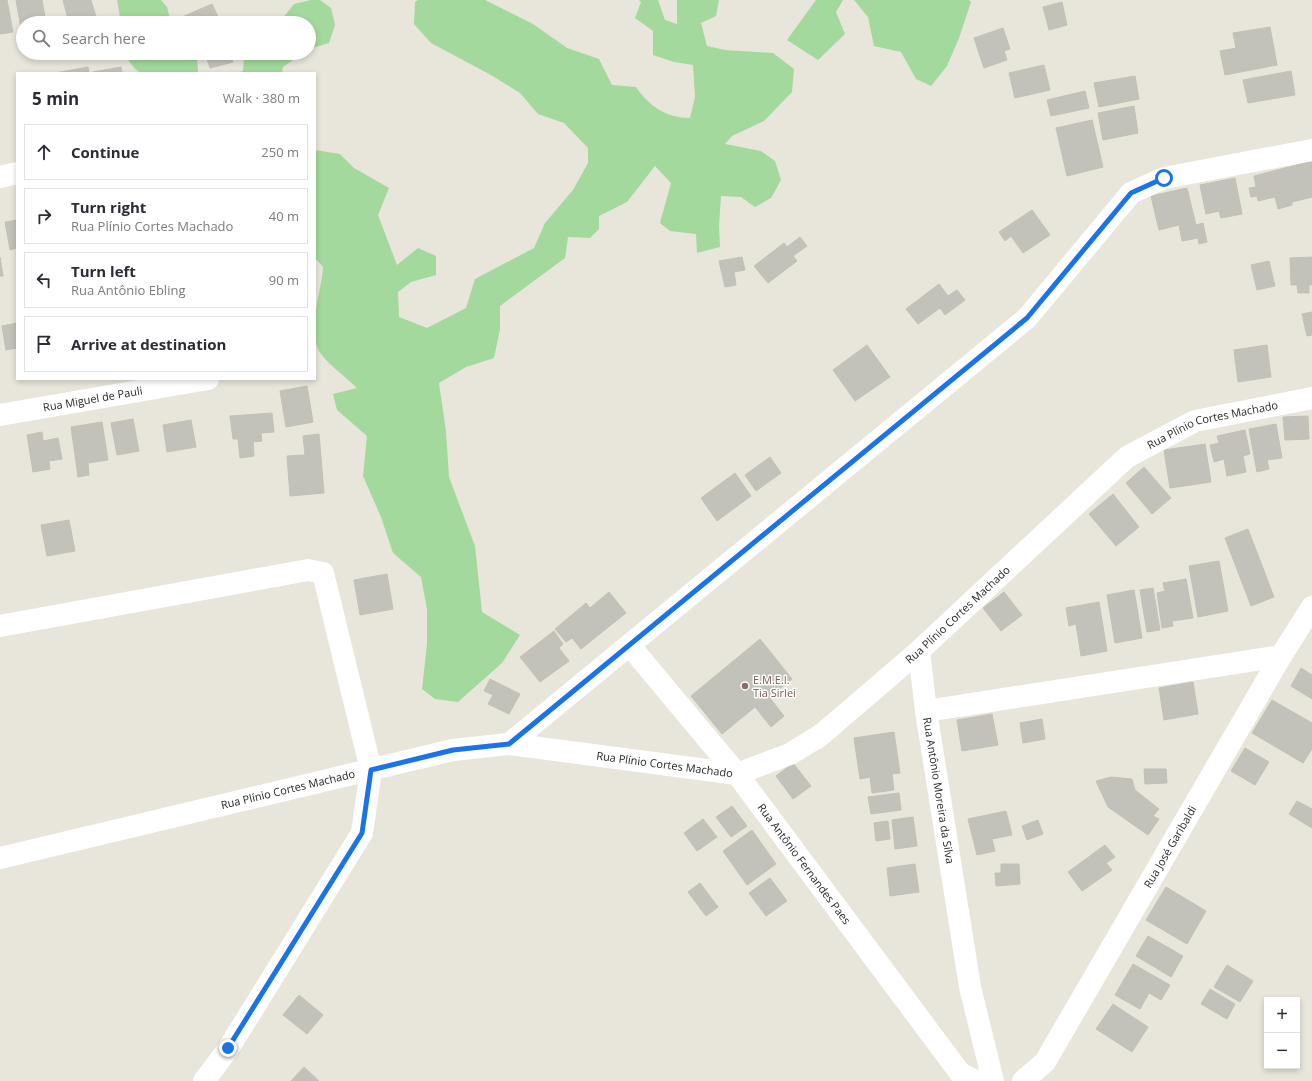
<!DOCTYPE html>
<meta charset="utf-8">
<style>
body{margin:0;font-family:"Open Sans",sans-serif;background:#f7f7f7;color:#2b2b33}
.controls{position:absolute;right:12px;bottom:12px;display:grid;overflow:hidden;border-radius:0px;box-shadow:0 2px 6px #0003}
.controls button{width:36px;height:36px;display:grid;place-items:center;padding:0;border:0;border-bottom:1px solid #e1e1e2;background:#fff;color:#2b2b33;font:20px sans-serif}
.stop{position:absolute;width:12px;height:12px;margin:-9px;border:3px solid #1a73e8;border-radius:50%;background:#fff}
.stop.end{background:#1a73e8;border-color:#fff;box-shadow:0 1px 4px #0008}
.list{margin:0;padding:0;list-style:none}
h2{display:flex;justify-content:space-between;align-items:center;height:52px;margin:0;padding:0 16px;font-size:17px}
h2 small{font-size:13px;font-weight:400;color:#7c7c81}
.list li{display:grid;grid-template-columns:26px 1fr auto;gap:12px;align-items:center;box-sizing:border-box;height:56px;margin:0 8px 8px;padding:0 8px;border:1px solid #e1e1e2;border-radius:0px}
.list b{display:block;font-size:15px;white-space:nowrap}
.list p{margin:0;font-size:13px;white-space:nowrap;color:#7c7c81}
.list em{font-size:13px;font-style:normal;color:#7c7c81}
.icon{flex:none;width:22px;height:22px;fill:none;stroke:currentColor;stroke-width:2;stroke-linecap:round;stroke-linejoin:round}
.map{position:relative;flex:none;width:1312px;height:1081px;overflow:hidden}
.search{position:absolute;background:#fff;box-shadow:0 2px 6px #0003;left:16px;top:16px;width:300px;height:44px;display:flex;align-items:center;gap:10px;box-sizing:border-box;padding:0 14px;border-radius:22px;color:#7c7c81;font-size:15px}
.panel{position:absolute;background:#fff;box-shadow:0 2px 6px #0003;left:16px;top:72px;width:300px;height:308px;border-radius:0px}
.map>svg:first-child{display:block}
</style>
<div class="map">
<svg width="1312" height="1081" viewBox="0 0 1312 1081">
<rect width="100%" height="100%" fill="#e8e5da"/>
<path fill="#a3d99c" d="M117,0H161L167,7L171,23H121Z
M311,0H320L331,8L335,25L329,43L309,49V23H279L294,4Z
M418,0H485L533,24L567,48L599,59L612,85L636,87C649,106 666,118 690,118L695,97L693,65L674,62L653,55V31L635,18L641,2L639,0H658L665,20L677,24V0H719L716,16L701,23L707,46L725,50L773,53L794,69L792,92L764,121L732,136L725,144L761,151L775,161L781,180L771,198L755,207L741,197L721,196L719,226L720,247L697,253L696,234L670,231L660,223L671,183L655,166L627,202L599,216V229L590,238L568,237L565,258L500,306V329L494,358L466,367L439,383L446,432L449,477L475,546L482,612L520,635L502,663L458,702L435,699L422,689L427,644V609L421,577L393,553L381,517L363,476L367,436L337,410L333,394L357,388C346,377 331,367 321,354C305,332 322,292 323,267L315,258V150L340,154L354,168L389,188L378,215L397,265L418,248L436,256V275L411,282L398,292L399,317L427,328L466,308L475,279L534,248L545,223L573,190L588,163V148L564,123L538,114L520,93L491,75L431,43L414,24L415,2Z
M816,0H843L836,12L845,34L818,60L787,40Z
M854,0H969L971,2L959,38L947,66L931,86L916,79L901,52L874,46L868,17Z
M123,53H197L198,73H141L135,69Z
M248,53H303L283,67L282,73H234L243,71L244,57Z"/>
<path fill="#c3c2ba" stroke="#c3c1b4" d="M0,0H7L13,32L0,34Z
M16,0H42L46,23H23V28H21Z
M63,0H91L97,20L88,23H69Z
M1062,2L1067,25L1049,30L1043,7Z
M212,4L221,23H185L182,17Z
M1270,27L1277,65L1225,75L1220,51L1236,48L1233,33Z
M1003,28L1010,49L1004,51L1007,60L984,68L974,38Z
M205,53H230L233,62L210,68Z
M1044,65L1050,90L1015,98L1009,73Z
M88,67L89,73H55Z
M121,67L122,73H93V72Z
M1291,71L1295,95L1248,103L1243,80Z
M1135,76L1139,99L1099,107L1094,83Z
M1085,91L1089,108L1051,116L1047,100Z
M1134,106L1138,133L1103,140L1098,113Z
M1092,120L1103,167L1067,176L1056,128Z
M1312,161V197L1292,202V205L1278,209L1275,197L1258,201L1257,196L1251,197L1249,188L1256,187L1254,176Z
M1235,178L1242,214L1221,218L1219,211L1206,214L1200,185Z
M1187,188L1196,225L1203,223L1207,242L1199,244L1198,238L1182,241L1179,225L1159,230L1151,196Z
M1032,210L1050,235L1023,253L1011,236L1005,241L999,232Z
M17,220V248L10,250L5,222Z
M800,237L807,246L793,256L797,261L768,283L754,266L784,243L787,247Z
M0,257L3,276H0Z
M742,257L745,270L734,272L736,285L725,287L719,261Z
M1312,257V285H1309V293H1298L1297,285H1291L1290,258Z
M1269,261L1275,286L1257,290L1251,265Z
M939,284L948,296L957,290L965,300L945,315L940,308L918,324L906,309Z
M1312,312V335L1307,336L1302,314Z
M17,323V348L6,350L2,326Z
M867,345L890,377L855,401L833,370Z
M1267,345L1271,377L1238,382L1234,350Z
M307,386L313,422L286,427L280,391Z
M272,413L274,432L261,433L262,441L253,442L254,456L240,458L238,439H233L230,416Z
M1308,416L1309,439L1285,440L1283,417Z
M133,419L139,451L117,455L111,423Z
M191,420L196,447L167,452L163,425Z
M102,422L108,460L88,463L89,475L78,477L71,427Z
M1276,424L1282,458L1267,460L1269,469L1257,472L1249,429Z
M1245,430L1250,454L1243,456L1246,472L1227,476L1224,459L1214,462L1210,445L1219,443L1217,436Z
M42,432L43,441L58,438L62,459L49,461L50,469L33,472L27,435Z
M319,434L324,493L290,496L287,456L305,455L303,436Z
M1205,444L1211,482L1170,488L1164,450Z
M770,457L781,473L756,491L745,475Z
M1144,467L1171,498L1152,514L1126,483Z
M735,473L751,496L717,521L701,498Z
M1113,494L1139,527L1116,546L1089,514Z
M69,520L75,551L47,556L41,525Z
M1248,529L1274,597L1251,606L1225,538Z
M1219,561L1228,611L1198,617L1189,566Z
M387,574L393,609L360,615L354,580Z
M1186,579L1193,618L1172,621L1173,626L1162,628L1157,593L1165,591L1163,583Z
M1153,588L1160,630L1147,632L1140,590Z
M1134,590L1142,638L1115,643L1107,595Z
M609,592L626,613L581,649L572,638L566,642L555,629L586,603L590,608Z
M1004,592L1022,615L1001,631L983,608Z
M1099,602L1107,651L1081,656L1076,624L1069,626L1066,608Z
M554,631L563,644L559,648L569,661L540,682L520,657Z
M760,639L792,679L769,697L784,716L771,727L755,707L722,734L691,696Z
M1301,668L1312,675V699L1291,686Z
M490,679L520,694L509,714L488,704L493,695L484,691Z
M1193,682L1198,714L1164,720L1159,688Z
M1272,700L1312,723V749L1303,763L1252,733Z
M992,714L998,745L962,751L957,720Z
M1042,719L1045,739L1023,743L1020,723Z
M894,732L900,773L892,774L894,790L872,793L870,777L860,779L854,738Z
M1245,748L1269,762L1255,785L1231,771Z
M793,763L811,786L793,799L776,776Z
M1144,769H1166L1167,783L1145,784Z
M1111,777L1132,779L1135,790L1159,809L1153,816L1159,819L1148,835L1108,807L1096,781Z
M899,793L901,810L871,814L868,797Z
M1297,801L1312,809V828L1289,814Z
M732,806L747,826L731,837L716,817Z
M1006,811L1012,835L992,839L995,851L977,855L968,819Z
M913,817L917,846L895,849L892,820Z
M703,819L717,837L697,851L684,833Z
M1038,820L1043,834L1027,840L1022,826Z
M888,821L890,839L876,841L874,823Z
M752,830L776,864L747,885L723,851Z
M1105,845L1115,857L1106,863L1112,870L1082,891L1068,872Z
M915,864L919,892L890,896L887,868Z
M1001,864H1019L1020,884L996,886L995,873H1001Z
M770,878L787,901L766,916L749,893Z
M700,883L718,907L706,916L688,892Z
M1166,887L1206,911L1187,944L1146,920Z
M1148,936L1183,956L1171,977L1136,956Z
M1133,964L1170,985L1161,1000L1149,993L1140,1009L1115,995Z
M1227,965L1253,981L1240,1002L1214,987Z
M1210,989L1235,1004L1227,1019L1201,1004Z
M299,995L323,1015L307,1034L283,1015Z
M1113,1004L1148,1027L1132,1052L1096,1029Z
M304,1067L319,1081H291Z"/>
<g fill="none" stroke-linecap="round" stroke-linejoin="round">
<g stroke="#fff" stroke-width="22">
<path d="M0,177L17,173"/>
<path id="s1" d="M0,415L208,379"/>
<path d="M0,626L308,570L323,573L371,770L362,833L228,1049L204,1081"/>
<path id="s2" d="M630,646L737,774L960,1073L976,1081"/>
<path id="s3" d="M919,651L926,711L970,987L993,1081"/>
<path d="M926,711L1281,656"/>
<path d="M509,744L1027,318L1131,193L1164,178L1312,150"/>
<path id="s4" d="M0,858L453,750L509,744L737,774L790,754L821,735L919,651L1127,457L1195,421L1312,398"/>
<path id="s5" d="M1023,1081L1045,1062L1281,656L1312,607"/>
</g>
</g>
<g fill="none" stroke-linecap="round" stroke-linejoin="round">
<path stroke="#1a73e8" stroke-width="5" d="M228,1048L362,833L371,770L453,750L509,744L1027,318L1131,193L1164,178"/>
</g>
<circle fill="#8d6e63" stroke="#fff" stroke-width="1.5" cx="745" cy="686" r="4"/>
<g text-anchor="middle" stroke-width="3" stroke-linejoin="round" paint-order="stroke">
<g font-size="11" fill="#272727" stroke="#fff">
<text dy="4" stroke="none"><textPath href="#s1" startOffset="94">Rua Miguel de Pauli</textPath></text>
<text dy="4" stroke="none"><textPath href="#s4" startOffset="1351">Rua Plínio Cortes Machado</textPath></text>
<text dy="4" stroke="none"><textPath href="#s4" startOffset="1027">Rua Plínio Cortes Machado</textPath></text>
<text dy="4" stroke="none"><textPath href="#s4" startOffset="679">Rua Plínio Cortes Machado</textPath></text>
<text dy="4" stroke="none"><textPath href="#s4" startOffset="296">Rua Plínio Cortes Machado</textPath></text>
<text dy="4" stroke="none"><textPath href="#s3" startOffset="141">Rua Antônio Moreira da Silva</textPath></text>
<text dy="4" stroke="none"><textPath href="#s5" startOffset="278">Rua José Garibaldi</textPath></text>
<text dy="4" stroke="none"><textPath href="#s2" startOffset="279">Rua Antônio Fernandes Paes</textPath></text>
</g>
<g font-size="11" fill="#785e54" stroke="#fff" text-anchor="start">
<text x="753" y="684">E.M.E.I.<tspan x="753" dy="13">Tia Sirlei</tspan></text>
</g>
</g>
</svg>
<div class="controls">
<button>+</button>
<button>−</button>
</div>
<div class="stop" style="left:1164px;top:178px"></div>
<div class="stop end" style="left:228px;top:1048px"></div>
<div class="search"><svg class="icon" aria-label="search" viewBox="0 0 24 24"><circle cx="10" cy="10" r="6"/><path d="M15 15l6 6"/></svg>Search here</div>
<section class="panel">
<h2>5 min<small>Walk · 380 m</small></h2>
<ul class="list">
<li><svg class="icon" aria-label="ahead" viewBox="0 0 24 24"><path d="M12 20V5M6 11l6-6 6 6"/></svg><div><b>Continue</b></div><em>250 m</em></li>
<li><svg class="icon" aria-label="right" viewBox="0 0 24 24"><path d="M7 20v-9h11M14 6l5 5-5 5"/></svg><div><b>Turn right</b><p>Rua Plínio Cortes Machado</p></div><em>40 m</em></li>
<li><svg class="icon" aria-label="left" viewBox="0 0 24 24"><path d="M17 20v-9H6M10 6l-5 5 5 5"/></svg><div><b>Turn left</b><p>Rua Antônio Ebling</p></div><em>90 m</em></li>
<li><svg class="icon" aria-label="arrive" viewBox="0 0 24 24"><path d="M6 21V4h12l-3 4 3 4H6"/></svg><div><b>Arrive at destination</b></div></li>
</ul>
</section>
</div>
